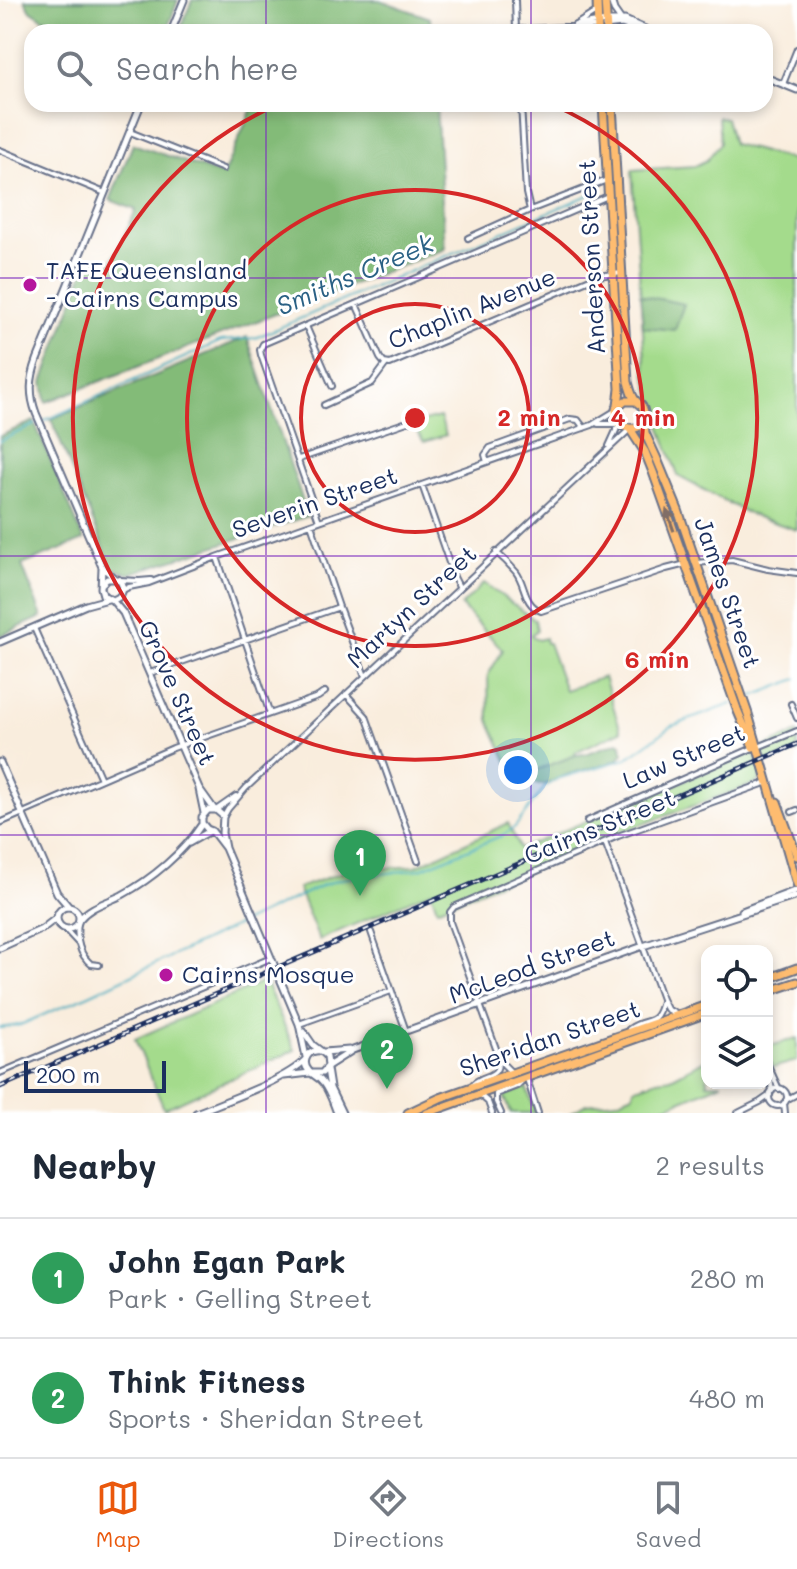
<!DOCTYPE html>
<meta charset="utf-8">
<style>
body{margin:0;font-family:Mali,sans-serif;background:#f2f2f3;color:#1f2937}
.controls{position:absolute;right:24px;bottom:24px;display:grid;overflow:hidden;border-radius:16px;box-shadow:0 4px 12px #0003}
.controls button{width:72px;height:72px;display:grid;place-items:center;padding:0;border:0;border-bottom:2px solid #e0e1e3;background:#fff;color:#1f2937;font:40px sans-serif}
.scale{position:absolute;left:24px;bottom:20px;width:142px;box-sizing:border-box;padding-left:8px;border:4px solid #1b2f5e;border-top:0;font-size:22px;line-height:28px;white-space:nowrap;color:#1b2f5e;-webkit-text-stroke:6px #fff;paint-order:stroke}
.you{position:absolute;left:518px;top:770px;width:28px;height:28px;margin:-20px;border:6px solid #fff;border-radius:50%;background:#1a73e8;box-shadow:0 0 0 12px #1a73e833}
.badge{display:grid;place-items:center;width:52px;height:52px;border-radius:50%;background:#ea580c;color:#fff;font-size:26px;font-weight:700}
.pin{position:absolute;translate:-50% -66px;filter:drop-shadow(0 2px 4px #0008)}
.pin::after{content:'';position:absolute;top:42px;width:28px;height:24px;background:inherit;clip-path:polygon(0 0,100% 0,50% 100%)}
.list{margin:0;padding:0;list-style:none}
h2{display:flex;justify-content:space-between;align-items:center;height:104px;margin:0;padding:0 32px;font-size:34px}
h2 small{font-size:26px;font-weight:400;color:#747a83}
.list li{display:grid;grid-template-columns:52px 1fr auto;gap:24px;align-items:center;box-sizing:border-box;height:120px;padding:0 32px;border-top:2px solid #e0e1e3}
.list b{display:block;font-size:30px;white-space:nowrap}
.list p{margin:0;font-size:26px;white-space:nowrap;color:#747a83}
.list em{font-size:26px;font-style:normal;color:#747a83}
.icon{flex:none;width:44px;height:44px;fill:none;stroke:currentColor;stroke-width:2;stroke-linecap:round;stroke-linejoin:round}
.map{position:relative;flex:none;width:797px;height:1113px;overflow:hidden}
.search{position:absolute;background:#fff;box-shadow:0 4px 12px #0003;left:24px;right:24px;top:24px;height:88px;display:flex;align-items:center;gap:20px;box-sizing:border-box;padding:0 28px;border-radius:24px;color:#747a83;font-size:30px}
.sheet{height:344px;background:#fff}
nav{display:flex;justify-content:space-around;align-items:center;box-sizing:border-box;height:112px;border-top:2px solid #e0e1e3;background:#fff;font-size:22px;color:#747a83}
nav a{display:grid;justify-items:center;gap:4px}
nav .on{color:#ea580c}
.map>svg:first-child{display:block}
</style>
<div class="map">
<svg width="797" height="1113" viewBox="0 0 797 1113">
<rect width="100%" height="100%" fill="#fff"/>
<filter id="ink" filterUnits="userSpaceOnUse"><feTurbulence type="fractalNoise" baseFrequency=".0125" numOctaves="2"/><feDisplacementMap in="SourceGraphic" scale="16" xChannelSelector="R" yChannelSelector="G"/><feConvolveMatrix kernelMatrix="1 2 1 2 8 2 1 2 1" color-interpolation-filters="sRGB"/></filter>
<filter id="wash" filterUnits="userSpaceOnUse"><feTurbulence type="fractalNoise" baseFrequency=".006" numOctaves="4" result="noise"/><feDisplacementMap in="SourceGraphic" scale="32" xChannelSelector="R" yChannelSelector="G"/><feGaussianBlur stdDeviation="1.8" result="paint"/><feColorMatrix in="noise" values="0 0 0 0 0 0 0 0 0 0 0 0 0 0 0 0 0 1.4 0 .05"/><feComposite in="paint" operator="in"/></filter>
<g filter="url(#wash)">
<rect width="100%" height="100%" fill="#f9eddd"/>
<path fill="#a4db8c" stroke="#608575" stroke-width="2" d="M718,117L726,118L733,144L797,161V530L749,514L678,476C670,453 661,430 654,407C651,396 650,386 646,375L632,170L695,166L707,160L720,143Z
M440,417L446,435L424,442L414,426L415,423Z
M484,583L535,620L537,630L531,635L538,640L545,638L546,643H548L565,690L604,677L621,731L575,752L576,755L534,771L529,776V781L518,785L489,720L488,675L503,650L461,606Z
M797,733V752L767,762L762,748Z
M749,753L755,756C758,765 765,775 757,783L615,834L437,909L431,891L319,940L298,888L346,871L416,866L508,823L520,849Z
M265,981L295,1050L164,1109L135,1039Z
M797,1038V1061L772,1068L767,1047Z
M707,1059V1083H722L651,1113H571L586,1104L617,1101L633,1094L634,1088L657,1080L671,1078Z
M526,1087L536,1113H511L504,1096Z"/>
<path fill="#83bb78" stroke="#4f756b" stroke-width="2" d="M25,0H178L166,32H78L64,23L44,19L29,9Z
M192,0H380L430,18L431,32H179Z
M254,104H436L445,249L46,402L43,382L89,258L110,266L136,210L110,200L133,144L223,175Z
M640,295L684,304L675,330L643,327Z
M247,337L308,516L129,574L112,568L51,419Z
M34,421L84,540L22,565L42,617L0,636V436Z
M618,742L622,744L623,753L619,759L607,764L569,774L546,784L539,785L529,781V776L534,771L576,755L585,754Z"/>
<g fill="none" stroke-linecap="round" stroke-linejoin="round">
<path stroke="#40abbf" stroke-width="2" d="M44,421L221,341L255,338L591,194
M0,441L36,424
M746,699L797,679
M0,1028L20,1025L89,995L323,885L341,879L420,869L501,836L515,827L545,787L557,779L626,759L672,726L732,704"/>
</g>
</g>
<g filter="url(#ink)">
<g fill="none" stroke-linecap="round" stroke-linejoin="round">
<g stroke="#69728a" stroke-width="8">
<path id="minor" d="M515,0L516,30
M577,24L596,12
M575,25L598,22
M446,29L455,32
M473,32L564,27H598
M783,84L797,49
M521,104L526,193L530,210
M130,132L223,169
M0,150L105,193
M468,238L530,210L607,180
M356,304L380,358L384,363L390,364L597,276L622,273
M306,326L332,386
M324,405L372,383L386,364
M598,424H617
M609,446L619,424
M299,459L410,421
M487,462L485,455L490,448L570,419L578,420L584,428
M422,485L454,577L459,587
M319,521L261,355L260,350L263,344L608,196
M311,524L339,607L365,676
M496,552C503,558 510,565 516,572C526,585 523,604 541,611L666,569L686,564
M217,557L270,714
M695,563L732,560L768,569L797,573
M120,580L139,581L151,580
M123,590L129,587L149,583L217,557L592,425L615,411
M34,628L101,779
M150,673L339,607
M346,694L366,716L418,861
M791,704L797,718
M758,747L797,731
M216,810L236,796
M792,812L797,810
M224,816L228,809L246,788L630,429
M587,821L753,748
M0,823L173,748L318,697L325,692
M605,842L662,999L667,1009L676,1014
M78,923C76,938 79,954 91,964L99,965
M66,930L78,943
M371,932L406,1031
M299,1024L391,991
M629,1029C647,1016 656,1028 662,1001
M767,1063L779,1089
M511,1072L501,1062L498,1054L450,922V912L454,907L618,836L768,782
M769,1072L772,1091
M0,1073L271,958
M527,1079L538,1113
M473,1084C486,1072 500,1080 498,1057
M769 1097a9 9 0 1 1 18 0a9 9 0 1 1-18 0Z
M481,1096L488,1102L492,1113
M786,1100L797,1094
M784,1103L785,1113
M501,1113L496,1102V1094L517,1086L522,1081
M738,1113L760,1102L770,1095"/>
</g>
<g stroke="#69728a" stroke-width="9">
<path id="tertiary" d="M611,0L614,10L621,20
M598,22L625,20L652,32
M605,26L622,24L639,29
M171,32L184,0
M618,32L634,29
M765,77L797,90
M114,578L102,567L36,413C29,394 30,379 37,360L141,104
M102,584L107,579H118C126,587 123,598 112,600L103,595L101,588L102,568
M112,600L123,613L199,788L214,809
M0,642L86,605L108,599
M0,762L57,893L69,907
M199,789L204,813
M189,843L210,831
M225,848L212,831L207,829L202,823V817L208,810H216L223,816L222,833L225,848L299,1024L306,1057
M57 918a11 11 0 1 1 22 0a11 11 0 1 1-22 0Z
M742,911L797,890
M79,920C90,906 106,903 122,895C152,879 183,853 202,824
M0,948L42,929L55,919
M304,1032L313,1045L321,1051
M324,1052L349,1050
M328,1066L353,1050L643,946L797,896
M327,1069L330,1088L342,1113
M313,1073H322L328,1066L327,1056C323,1053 322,1050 316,1051C306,1052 302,1064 309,1071C313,1076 319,1077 323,1083C330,1092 333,1103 337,1113
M284,1076L310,1073
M196,1113C225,1101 285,1081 306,1059"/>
</g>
<g stroke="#69728a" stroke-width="11">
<path id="primary" d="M597,0L598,32
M605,0L607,32
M603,104L620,389L618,405
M612,104L628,382C630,388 631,396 636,401C641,407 642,403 644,412C648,430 627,433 617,421L616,409L625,401H636
M644,419L645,433L657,459L678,510L748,714L797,884
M630,429L645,452L653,472L737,709L753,747
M777,802L797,856"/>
</g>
<g stroke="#69728a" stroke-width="11">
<path id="trunk" d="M767,979L797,968
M767,992L797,982
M408,1113L440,1098L707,1005
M427,1113L707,1013"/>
</g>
<use href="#minor" stroke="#fff" stroke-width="4"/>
<use href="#tertiary" stroke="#fff" stroke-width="5"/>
<use href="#primary" stroke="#febc70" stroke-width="7"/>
<use href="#trunk" stroke="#febc70" stroke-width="7"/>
<g stroke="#1b2f5e" stroke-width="5">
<path id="rail" d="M0,1087L797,744"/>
</g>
<use href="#rail" stroke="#fff" stroke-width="2" stroke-dasharray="6" stroke-linecap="butt"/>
</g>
<defs><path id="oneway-solid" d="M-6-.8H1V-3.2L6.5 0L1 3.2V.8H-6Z" transform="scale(2)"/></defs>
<use fill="#816e66" href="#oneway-solid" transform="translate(670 520) rotate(-109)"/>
</g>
<path fill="none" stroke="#7b2cbf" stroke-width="2" stroke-opacity="0.55" d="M266,0V32M531,0V32M266,104V1113M531,104V1113M0,278H797M0,556H797M0,835H797"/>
<g fill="none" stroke="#d62828" stroke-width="4">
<circle cx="415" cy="418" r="114"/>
<circle cx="415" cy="418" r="228"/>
<path d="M551 104A342 342 0 1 1 279 104"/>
</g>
<g fill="#b5179e" stroke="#fff" stroke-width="3">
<circle cx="30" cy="285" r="8"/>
<circle cx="166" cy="975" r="8"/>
</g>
<g text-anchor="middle" stroke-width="6" stroke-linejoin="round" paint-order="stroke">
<g font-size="24" fill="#1b2f5e" stroke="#fff">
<text transform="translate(592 257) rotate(-93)" y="8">Anderson Street</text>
<text transform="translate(472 309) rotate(-22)" y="8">Chaplin Avenue</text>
<text transform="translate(315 503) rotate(-19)" y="8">Severin Street</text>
<text transform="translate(727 593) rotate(71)" y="8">James Street</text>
<text transform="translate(412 607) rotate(-43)" y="8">Martyn Street</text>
<text transform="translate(177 693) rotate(66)" y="8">Grove Street</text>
<text transform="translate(684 757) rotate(-23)" y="8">Law Street</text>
<text transform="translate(600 827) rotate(-22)" y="8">Cairns Street</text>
<text transform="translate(532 967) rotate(-20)" y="8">McLeod Street</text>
<text transform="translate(550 1039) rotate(-19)" y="8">Sheridan Street</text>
</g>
<g font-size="24" fill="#1b2f5e" stroke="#fff" text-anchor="start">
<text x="46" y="279">TAFE Queensland<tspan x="46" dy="28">- Cairns Campus</tspan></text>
<text x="182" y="983">Cairns Mosque</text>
</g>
<g font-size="26" font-style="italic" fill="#2a6185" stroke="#fff">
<text transform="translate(355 275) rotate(-23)" y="9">Smiths Creek</text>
</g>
</g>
<circle cx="415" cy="418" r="12" fill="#d62828" stroke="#fff" stroke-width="4"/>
<g font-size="24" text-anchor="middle" font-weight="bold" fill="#d62828" stroke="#fff" stroke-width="6" stroke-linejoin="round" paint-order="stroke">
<text x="529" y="426">2 min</text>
<text x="643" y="426">4 min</text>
<text x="657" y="668">6 min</text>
</g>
</svg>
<div class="controls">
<button><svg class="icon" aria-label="locate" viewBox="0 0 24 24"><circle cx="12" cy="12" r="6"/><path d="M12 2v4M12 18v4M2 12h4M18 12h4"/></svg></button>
<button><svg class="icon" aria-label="layers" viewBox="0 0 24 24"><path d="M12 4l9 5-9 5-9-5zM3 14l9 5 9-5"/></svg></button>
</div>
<div class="scale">200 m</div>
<div class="you"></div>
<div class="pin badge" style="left:360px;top:896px;background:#2e9e5b">1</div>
<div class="pin badge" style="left:387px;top:1089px;background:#2e9e5b">2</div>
<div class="search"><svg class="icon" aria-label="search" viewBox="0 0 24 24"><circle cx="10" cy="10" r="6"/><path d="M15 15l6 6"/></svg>Search here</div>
</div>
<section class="sheet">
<h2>Nearby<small>2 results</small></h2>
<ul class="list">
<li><span class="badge" style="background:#2e9e5b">1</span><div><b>John Egan Park</b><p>Park · Gelling Street</p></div><em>280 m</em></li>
<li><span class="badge" style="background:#2e9e5b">2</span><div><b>Think Fitness</b><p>Sports · Sheridan Street</p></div><em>480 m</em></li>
</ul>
</section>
<nav>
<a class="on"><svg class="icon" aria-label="map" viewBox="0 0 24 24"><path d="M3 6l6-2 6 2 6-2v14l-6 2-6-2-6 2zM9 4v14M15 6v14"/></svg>Map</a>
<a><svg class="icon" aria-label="directions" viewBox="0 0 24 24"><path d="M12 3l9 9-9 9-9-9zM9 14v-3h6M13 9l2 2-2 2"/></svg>Directions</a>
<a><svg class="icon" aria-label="saved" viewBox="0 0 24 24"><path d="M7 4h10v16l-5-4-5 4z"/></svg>Saved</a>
</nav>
